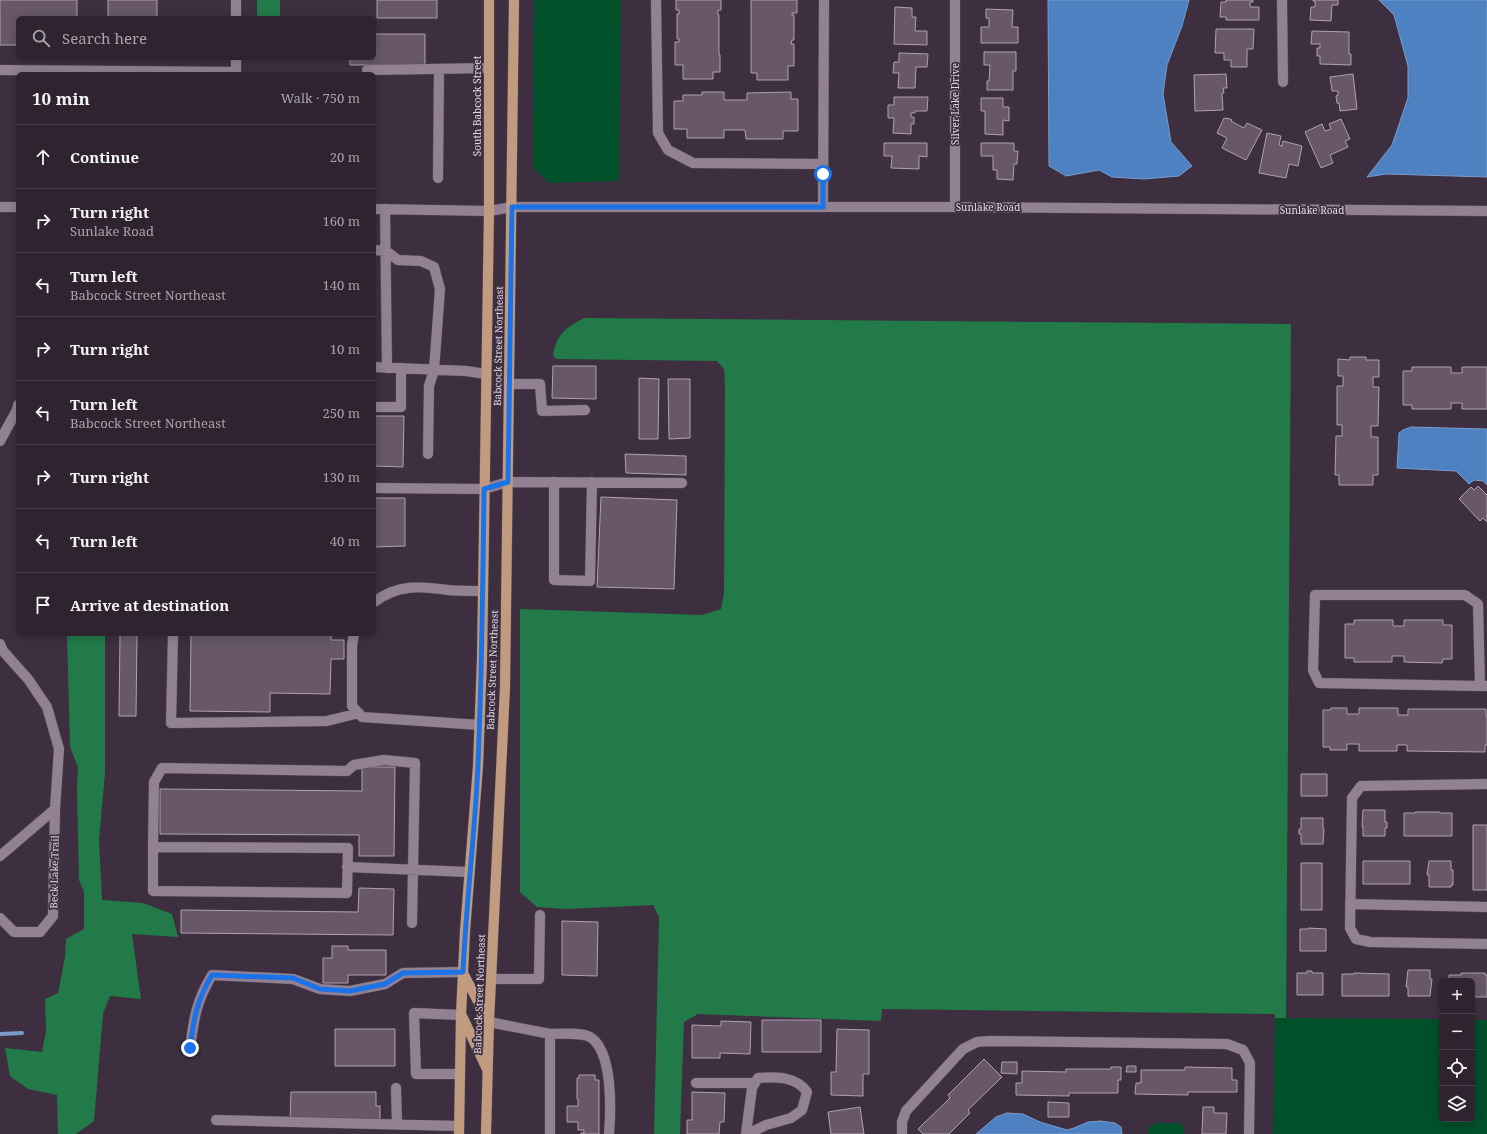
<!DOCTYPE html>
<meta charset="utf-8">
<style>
body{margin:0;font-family:"Noto Serif",serif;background:#3a2f3b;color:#f1f3f6}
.controls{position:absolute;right:12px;bottom:12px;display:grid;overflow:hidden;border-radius:6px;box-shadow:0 2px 10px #0003}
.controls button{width:36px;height:36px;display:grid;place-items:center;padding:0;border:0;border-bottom:1px solid #49404b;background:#2e232f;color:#f1f3f6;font:20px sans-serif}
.stop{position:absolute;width:12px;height:12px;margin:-9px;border:3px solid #1a73e8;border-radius:50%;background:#fff}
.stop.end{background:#1a73e8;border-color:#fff;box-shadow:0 1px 4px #0008}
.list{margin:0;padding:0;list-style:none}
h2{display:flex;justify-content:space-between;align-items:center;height:52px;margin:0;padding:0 16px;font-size:17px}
h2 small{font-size:13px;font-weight:400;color:#a7a4aa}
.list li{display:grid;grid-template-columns:26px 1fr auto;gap:12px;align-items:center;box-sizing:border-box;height:64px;padding:0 16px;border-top:1px solid #49404b}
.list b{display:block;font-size:15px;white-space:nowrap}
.list p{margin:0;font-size:13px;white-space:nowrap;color:#a7a4aa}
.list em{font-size:13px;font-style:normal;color:#a7a4aa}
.icon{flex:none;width:22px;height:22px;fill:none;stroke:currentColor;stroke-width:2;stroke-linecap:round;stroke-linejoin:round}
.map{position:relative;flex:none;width:1487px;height:1134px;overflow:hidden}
.search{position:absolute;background:#2e232f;box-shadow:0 2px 10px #0003;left:16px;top:16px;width:360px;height:44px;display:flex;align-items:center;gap:10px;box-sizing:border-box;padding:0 14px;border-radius:6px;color:#a7a4aa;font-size:15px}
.panel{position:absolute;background:#2e232f;box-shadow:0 2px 10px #0003;left:16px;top:72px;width:360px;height:564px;border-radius:6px}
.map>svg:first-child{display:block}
</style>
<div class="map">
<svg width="1487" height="1134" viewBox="0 0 1487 1134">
<rect width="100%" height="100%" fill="#3d2f3f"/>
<path fill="#00502a" d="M534,0H621L619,181L549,183L533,168Z
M1275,1018L1442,1019V1119H1472V1020H1487V1134H1273Z
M1155,1123H1180L1184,1129V1134H1148V1128Z"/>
<path fill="#217a48" d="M257,0H280V18H257Z
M584,318L1291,324L1286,1018H1275V1014L882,1009L881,1021L698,1014L684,1022L680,1134H654L659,917L653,905L566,909L537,907L520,892V609L702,615L721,609L724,593L725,387L724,369L717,361L557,359L553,356C556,334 566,328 584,318Z
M67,634H105V773L99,840L102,900L143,903L172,914L178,937L132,934L141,999L110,996L103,1014L94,1121L76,1134H58L57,1095L28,1089L10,1076L5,1048L42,1052L46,1031L45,999L58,993L65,957L66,939L84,929V892L79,880L77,790L78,767L70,747Z"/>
<path fill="#4e81c2" stroke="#7a9bcb" d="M1048,0H1189L1182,26L1167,65L1163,94L1171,142L1192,166L1179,176L1144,179L1112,177L1099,170L1066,176L1049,166Z
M1379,0H1487V177L1386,174L1367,177L1392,145L1408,98V66L1394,15Z
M1411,427L1487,429V485L1483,481L1474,480L1469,484L1456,471L1397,468L1399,433L1403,430Z
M1007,1113L1023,1114L1040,1122L1067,1130L1074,1128L1088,1122L1100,1121L1115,1123L1121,1127L1122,1134H976L996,1117Z"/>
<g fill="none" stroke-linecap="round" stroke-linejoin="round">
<path stroke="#7a9bcb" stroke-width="4" d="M0,1034L22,1033"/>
</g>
<path fill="#675768" stroke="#b1a0b2" d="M0,0H77V18H18V45H0Z
M108,0H157V18H108Z
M377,0H437V18H377Z
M676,0H721V10H718V15H719V55H720V72H713V79H683V65H675V42H679V39H677V14H679V10H676Z
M751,0H797V13H792V15H794V40H792L791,44H794V66H788V80H757V73H751Z
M1226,0H1253V2H1250V7H1259V20H1226V17H1220L1221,2H1226Z
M1313,0H1338V5H1332L1331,21L1310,20L1311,7H1315V1H1313Z
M895,7L912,8V17H916L915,31H927V45L894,44Z
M986,9L1013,10L1012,27H1018V43H981V27H989V18H986Z
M1216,29H1254L1253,49H1247V67H1231V60H1224V53H1215Z
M1312,31L1349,32V54H1351V65L1320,64V56H1317V48H1320V44H1311Z
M374,34H425V65H350V58H374Z
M984,52H1016V71H1013V90H987V81H989L990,65H984Z
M899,53L928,54L927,67H916L915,88H898L899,73H893L894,62H899Z
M1226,74L1227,88H1223L1224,93H1222L1223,110L1195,111L1194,75Z
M1353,74L1357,109L1340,111L1339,103H1337L1336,96L1338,95V91H1332L1330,77Z
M702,92H724V100H747V93L791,92V99H798V131H783V139H746L745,130H724V138H687V129H674V101H683V95H702Z
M894,97H928L927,111H915V113H911V117H914V124H911V134L893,133L894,118H888V105H894Z
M981,98H1003V107H1009V121L1003,120V135L985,134V111H981Z
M1224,118L1227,119V118L1232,120L1231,121L1244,128L1247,123L1262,130L1246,160L1222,148L1227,138L1217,133Z
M1341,119L1350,139L1345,141L1348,147L1330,155L1333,163L1321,168L1305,132L1322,124L1325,131L1331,129L1329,124Z
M1267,133L1281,136L1279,145L1282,146L1283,141L1302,146L1298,166L1289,164L1286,178L1259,173Z
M884,143H927V157L919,156V169L891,168L892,156H884Z
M981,143H1014V151H1018L1017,164H1014L1013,180L997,179V170H993V156H981Z
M1350,357H1366V360H1379V377H1373V387H1379L1378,426H1371V437H1378V475H1373V485H1339V475H1335L1336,436H1342V425H1337V386H1343V376H1338V359L1350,360Z
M553,366H596V399L552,398Z
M1412,367H1451V373H1462V367H1487V409H1462V403H1451V409H1412V405H1403V371H1412Z
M639,378L659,379L658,439H639Z
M668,379H690V438L669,439Z
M374,416H404L403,467L374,466Z
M625,454L686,456V475L626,473Z
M1478,486L1487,495V522L1483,518L1480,521L1459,499L1471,487L1474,490Z
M601,497L677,500L674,589L597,587Z
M374,498H405V546L374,547Z
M1354,620H1393V626H1404V620H1443V625H1452V659H1443L1442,663L1404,662V656H1392V662H1354V658H1345V624H1354Z
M120,634H137L136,716H119Z
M191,634H331V640H344V659H331L330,694L270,693V712L190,711Z
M1331,708H1347V714H1359V708H1398V715H1408V709H1486V716H1487V745H1485V752L1407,751V745H1397V751H1359V744H1347V750H1330V747H1323V710H1330Z
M362,767H395L394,856H359V835L160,834V789L362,791Z
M1301,774H1327V796H1301Z
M1363,810H1385V822H1387V828H1385V836H1363V827H1362Z
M1415,812H1440V813H1452V836H1404V813H1415Z
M1301,818H1323V829H1324L1323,844H1301V834H1299V829H1301Z
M1473,825H1487V890H1473Z
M1363,861H1410V884H1363Z
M1429,861H1451V870H1453V885H1451V887H1429V875H1427Z
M1301,863H1322V910H1301Z
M359,888L394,889L393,935L181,933V910L358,912Z
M562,921L598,922L597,976L562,975Z
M1308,928L1326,929V951H1300V929H1308Z
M332,946H348V950H386V975H348V983H323V958H332Z
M1408,970H1430V979H1432L1430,996H1408V987H1406Z
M1307,971H1312V973H1323V995H1297V973H1307Z
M1354,973L1389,974V996H1342V974H1354Z
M1461,973H1485V975H1487V997H1472V981H1449V975H1461Z
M762,1020H821V1052H762Z
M721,1021L751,1022L750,1054L720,1053V1058H692V1025L721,1026Z
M335,1029H395V1066H335Z
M837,1029L869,1030V1074H863V1096L831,1095V1072H836Z
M984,1059L1002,1077L968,1110L970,1113L949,1134H923L918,1129L950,1098L948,1095Z
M1002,1062H1017V1074L1001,1073Z
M1127,1066H1136V1072H1126Z
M1111,1067H1121V1080H1118V1093H1069V1096L1016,1095V1083H1022V1071L1066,1072V1069H1111Z
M1185,1067L1232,1068V1080H1237V1092H1188V1095L1135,1094L1136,1083H1141V1070H1185Z
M579,1075H595V1080H599V1134H581V1133H584V1130H578V1122H567V1106H578V1099H577V1078H579Z
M291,1092H376V1106H380V1121L290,1120Z
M692,1092L725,1093L724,1122H720L719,1134H687V1120H692Z
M1048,1102L1069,1103V1117H1048Z
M860,1107L864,1134H831L828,1112Z
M1203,1107H1214V1113H1227L1226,1134H1202Z"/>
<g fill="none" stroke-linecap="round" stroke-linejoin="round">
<g stroke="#594d59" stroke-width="11">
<path id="minor" d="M656,0L658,133L668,150L693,163L823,164
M1282,0L1283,82
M236,18V0
M0,70L236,72
M367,70L489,68
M236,74V58
M438,178L439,69
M0,207H18
M823,207L824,0
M955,207V0
M374,209L489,211L512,207H955L1487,211
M385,209L387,368
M374,250L386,251L398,260L421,261L434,267L440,289L434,370L429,386L428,454
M374,367L466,371L486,374
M509,384H540L542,411L585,410
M374,407H401V368
M0,441L17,410L18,405
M554,482V580L590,581L592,482
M374,488L484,489L508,482L682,483
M374,602C398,584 420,586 448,590C460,591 472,591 483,591
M173,634L171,723L327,721L359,713
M354,634L352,645V706L362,717L480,725
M0,644L3,651L28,679L47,707L59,749L55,809L53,916L40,932H14L0,918
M1480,686L1478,604L1465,595H1315L1313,670L1319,683L1480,686H1487
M1487,784L1361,786L1352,798L1350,928L1356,939L1370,942L1487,944
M153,847L154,782L162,768L347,771L354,765L384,760L415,763L412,923
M153,847L348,848L347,893L153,891Z
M0,856L55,809
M347,867L469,872
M1350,904L1487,907
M491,979H539L540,915
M489,1022L550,1034V1134
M550,1034C560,1034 581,1032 590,1037C613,1051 611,1110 609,1134
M190,1048C194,1018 196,1002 212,975L293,979L320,989L350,991L385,984L403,973L463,972
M459,1074H416L414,1013L461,1015
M696,1083H755
M396,1088L397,1124
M216,1120L459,1126
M746,1134L752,1088L758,1078C776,1077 796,1076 807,1092L802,1110L791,1118L766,1125L748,1134
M902,1134V1122L906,1111L963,1049L977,1042L989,1041L1227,1044L1243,1050L1250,1063L1249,1134"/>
</g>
<g stroke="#594d59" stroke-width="11">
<path id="major" d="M463,973L489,1022
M462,1016L487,1069
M459,1134L461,1015L465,931L478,766L482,659L489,211V0
M486,1134L489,1022L505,687L514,0"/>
</g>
<use href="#minor" stroke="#918193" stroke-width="10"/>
<use href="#major" stroke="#c19b80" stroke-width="10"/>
</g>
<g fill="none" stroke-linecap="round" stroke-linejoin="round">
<path stroke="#1a73e8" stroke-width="5" d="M190,1048C194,1018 196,1002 212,975L293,978L320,989L350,991L385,984L403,973L463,972C466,903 475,834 478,764C482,673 483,581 484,489L508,482L512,207H823V174"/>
</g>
<g text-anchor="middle" stroke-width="3.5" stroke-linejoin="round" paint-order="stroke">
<g font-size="10" fill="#e0d7e0" stroke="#3d2f3f">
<text transform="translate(955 104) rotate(-90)" y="4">Silver Lake Drive</text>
<text transform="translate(477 106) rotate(-90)" y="4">South Babcock Street</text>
<text x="988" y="211">Sunlake Road</text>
<text x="1312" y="214">Sunlake Road</text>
<text transform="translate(498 346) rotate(-89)" y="4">Babcock Street Northeast</text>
<text transform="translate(492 670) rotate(-88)" y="4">Babcock Street Northeast</text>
<text transform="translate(54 872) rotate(-89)" y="4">Beck Lake Trail</text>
<text transform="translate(479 994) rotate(-88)" y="4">Babcock Street Northeast</text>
</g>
</g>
</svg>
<div class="controls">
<button>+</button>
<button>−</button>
<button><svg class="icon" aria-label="locate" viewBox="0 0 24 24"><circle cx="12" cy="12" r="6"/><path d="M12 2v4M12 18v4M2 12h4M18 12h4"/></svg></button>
<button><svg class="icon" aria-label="layers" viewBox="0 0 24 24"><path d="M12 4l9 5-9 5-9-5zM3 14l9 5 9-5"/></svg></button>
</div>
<div class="stop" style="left:823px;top:174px"></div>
<div class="stop end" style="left:190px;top:1048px"></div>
<div class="search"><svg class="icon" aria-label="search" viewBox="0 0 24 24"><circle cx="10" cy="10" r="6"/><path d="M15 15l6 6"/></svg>Search here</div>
<section class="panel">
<h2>10 min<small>Walk · 750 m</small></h2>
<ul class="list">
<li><svg class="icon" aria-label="ahead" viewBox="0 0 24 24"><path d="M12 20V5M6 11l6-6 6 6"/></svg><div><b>Continue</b></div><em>20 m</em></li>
<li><svg class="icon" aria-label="right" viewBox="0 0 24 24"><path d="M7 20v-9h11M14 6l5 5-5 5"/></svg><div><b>Turn right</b><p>Sunlake Road</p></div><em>160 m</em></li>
<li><svg class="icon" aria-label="left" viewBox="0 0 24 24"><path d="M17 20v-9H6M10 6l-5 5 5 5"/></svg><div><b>Turn left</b><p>Babcock Street Northeast</p></div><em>140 m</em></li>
<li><svg class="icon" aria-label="right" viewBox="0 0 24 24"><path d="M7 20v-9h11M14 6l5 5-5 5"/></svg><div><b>Turn right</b></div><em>10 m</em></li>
<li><svg class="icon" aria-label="left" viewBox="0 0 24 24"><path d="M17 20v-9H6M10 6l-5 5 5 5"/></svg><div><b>Turn left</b><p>Babcock Street Northeast</p></div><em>250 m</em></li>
<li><svg class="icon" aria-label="right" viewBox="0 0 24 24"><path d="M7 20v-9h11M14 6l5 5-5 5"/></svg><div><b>Turn right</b></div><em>130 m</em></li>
<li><svg class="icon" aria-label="left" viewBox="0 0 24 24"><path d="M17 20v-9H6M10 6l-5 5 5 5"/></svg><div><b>Turn left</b></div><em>40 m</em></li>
<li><svg class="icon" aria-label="arrive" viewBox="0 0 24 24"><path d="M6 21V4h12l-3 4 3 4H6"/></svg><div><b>Arrive at destination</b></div></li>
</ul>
</section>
</div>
